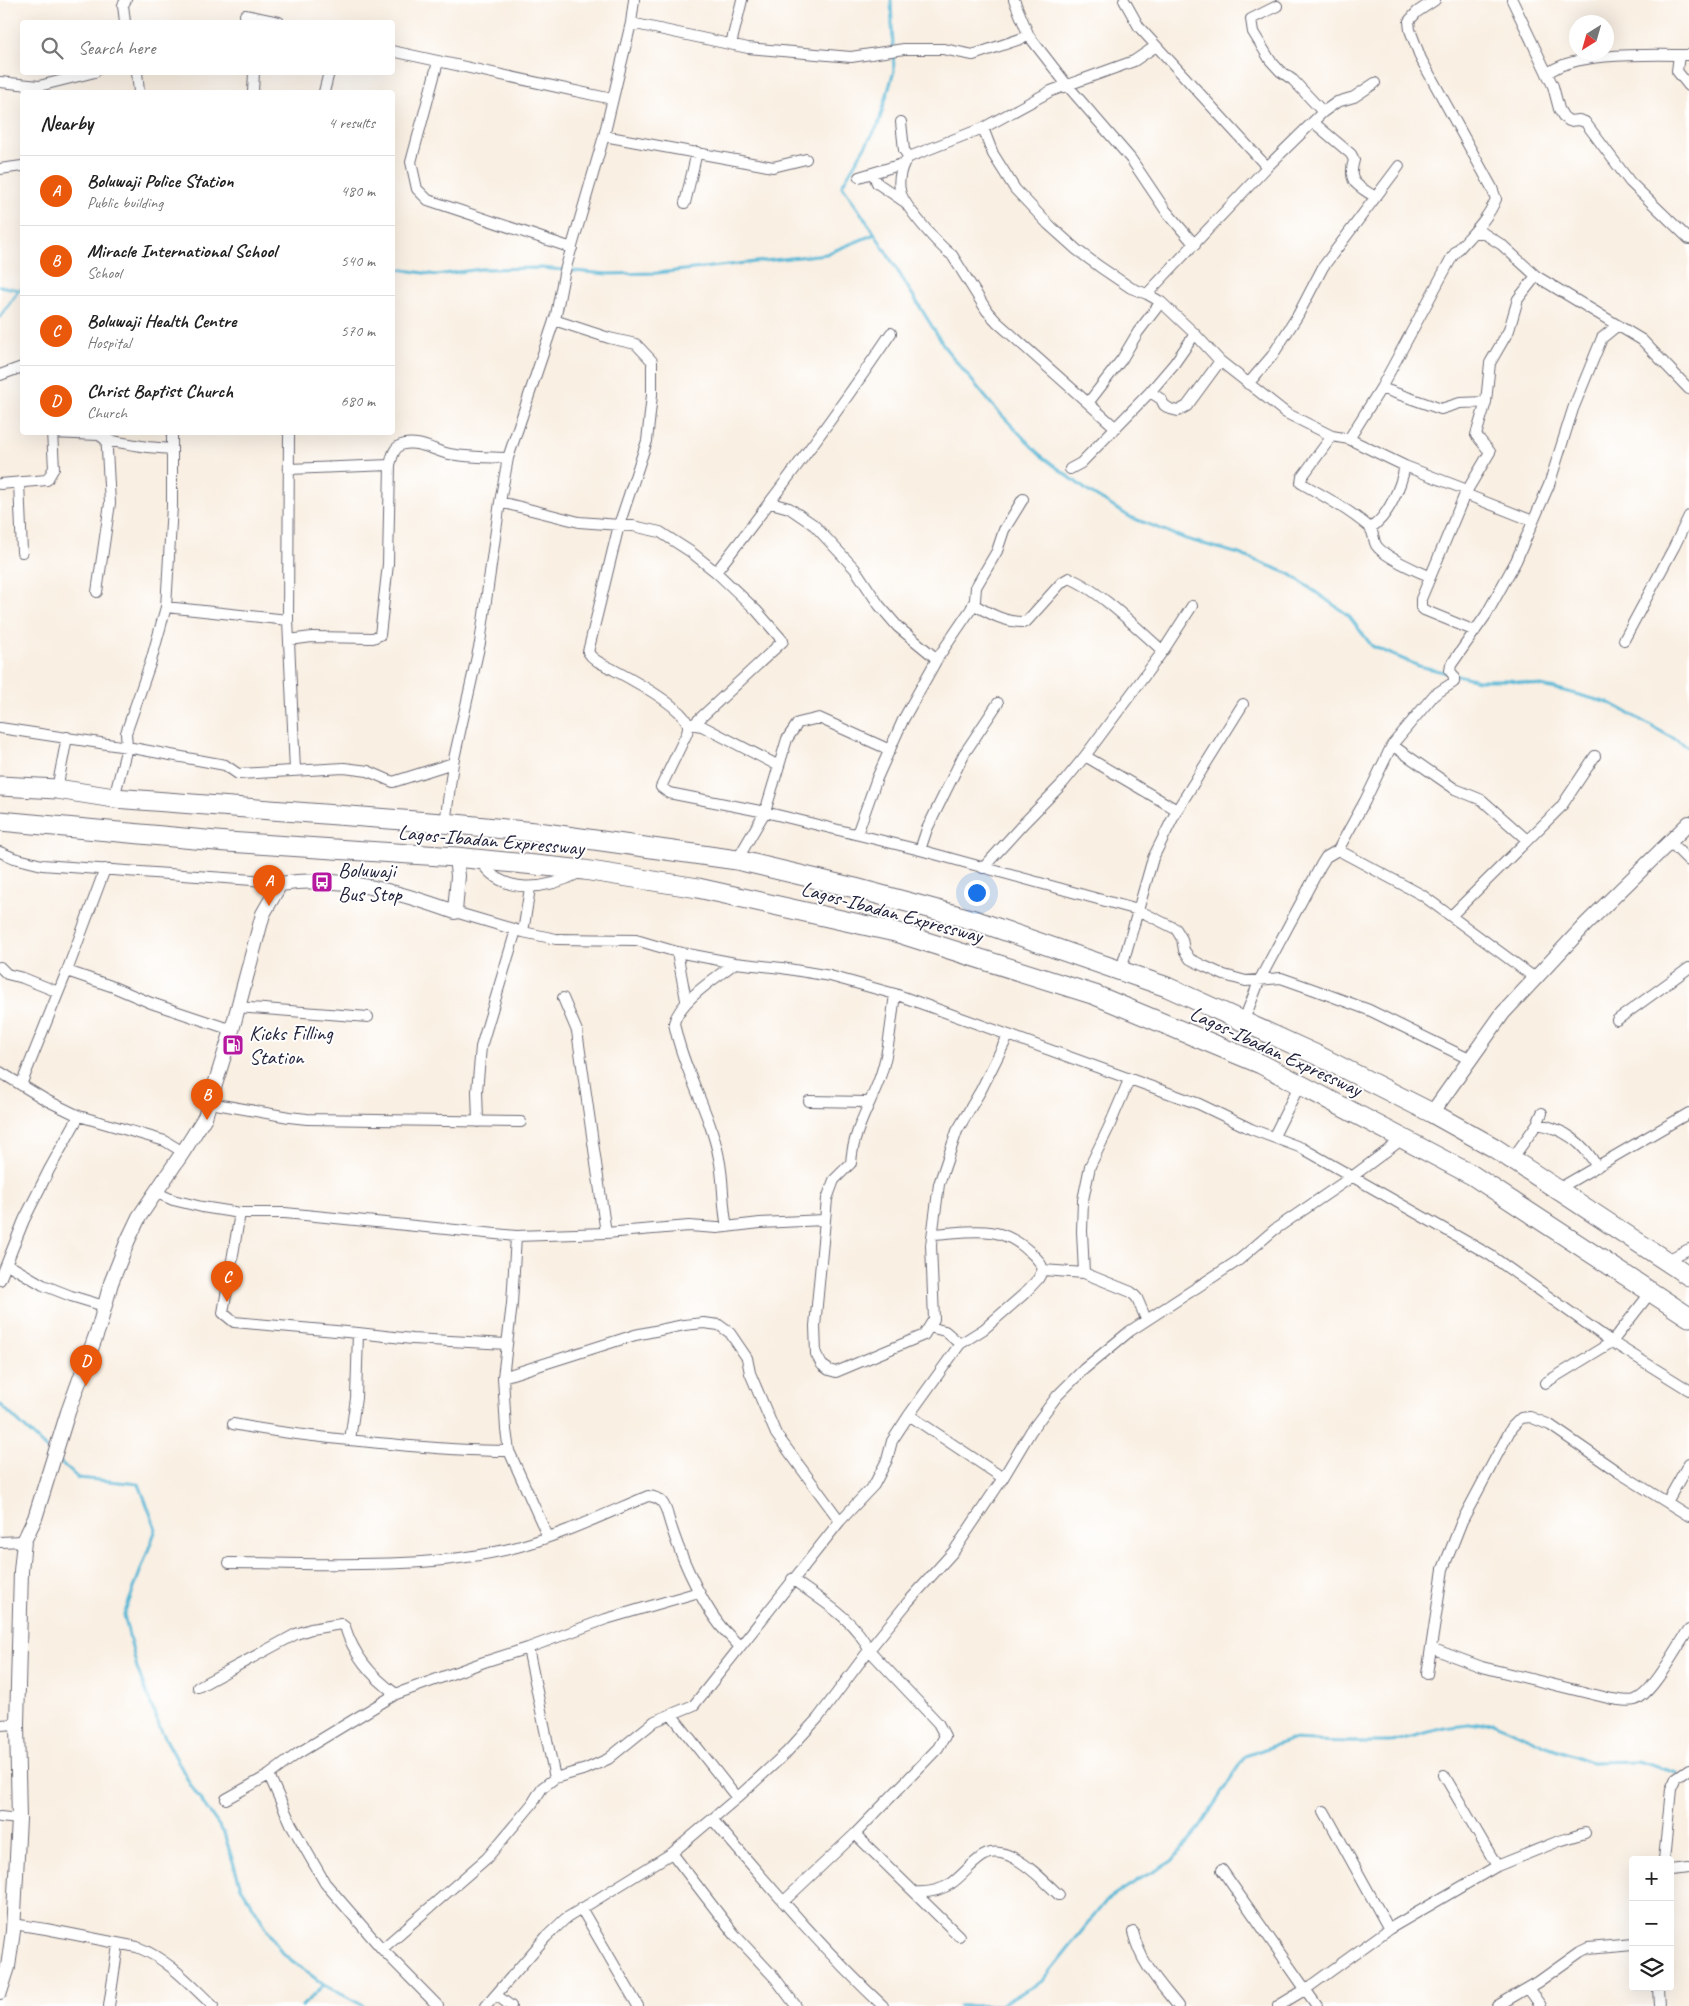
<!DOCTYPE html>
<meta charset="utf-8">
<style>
body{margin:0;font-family:Caveat,sans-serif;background:#f6f6f6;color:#222}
.controls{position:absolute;right:15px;bottom:15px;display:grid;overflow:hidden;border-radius:5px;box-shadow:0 5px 20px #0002}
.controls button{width:45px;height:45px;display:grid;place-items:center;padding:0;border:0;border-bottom:1px solid #e0e0e0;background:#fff;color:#222;font:25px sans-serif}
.compass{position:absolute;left:1569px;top:15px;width:45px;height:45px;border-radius:50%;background:#fff;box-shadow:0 5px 20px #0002;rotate:217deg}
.you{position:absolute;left:976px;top:892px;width:18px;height:18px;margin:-12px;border:4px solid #fff;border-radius:50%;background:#1a73e8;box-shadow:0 0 0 8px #1a73e833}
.badge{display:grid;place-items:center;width:32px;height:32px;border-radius:50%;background:#ea580c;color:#fff;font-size:16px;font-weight:700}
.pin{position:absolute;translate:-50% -41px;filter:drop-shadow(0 1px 2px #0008)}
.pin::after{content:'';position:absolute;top:26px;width:18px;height:15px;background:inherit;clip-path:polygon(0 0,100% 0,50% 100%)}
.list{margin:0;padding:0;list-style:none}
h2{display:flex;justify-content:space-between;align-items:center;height:65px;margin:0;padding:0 20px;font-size:21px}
h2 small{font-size:16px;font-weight:400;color:#767676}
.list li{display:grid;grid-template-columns:32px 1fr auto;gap:15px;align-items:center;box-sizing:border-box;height:70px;padding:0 20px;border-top:1px solid #e0e0e0}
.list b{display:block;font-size:19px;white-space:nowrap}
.list p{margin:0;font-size:16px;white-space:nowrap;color:#767676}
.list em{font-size:16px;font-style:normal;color:#767676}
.icon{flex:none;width:28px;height:28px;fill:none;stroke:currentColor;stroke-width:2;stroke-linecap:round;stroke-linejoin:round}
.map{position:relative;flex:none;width:1689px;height:2006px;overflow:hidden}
.search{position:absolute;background:#fff;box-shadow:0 5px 20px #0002;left:20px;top:20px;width:375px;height:55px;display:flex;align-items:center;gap:12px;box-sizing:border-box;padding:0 18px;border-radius:5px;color:#767676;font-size:19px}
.panel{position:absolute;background:#fff;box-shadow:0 5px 20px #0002;left:20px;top:90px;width:375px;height:345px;border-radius:5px}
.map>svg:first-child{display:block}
</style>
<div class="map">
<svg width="1689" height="2006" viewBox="0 0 1689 2006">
<rect width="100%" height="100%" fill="#fff"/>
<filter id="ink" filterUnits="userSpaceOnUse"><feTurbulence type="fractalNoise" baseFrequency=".02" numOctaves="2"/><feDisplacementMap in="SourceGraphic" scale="10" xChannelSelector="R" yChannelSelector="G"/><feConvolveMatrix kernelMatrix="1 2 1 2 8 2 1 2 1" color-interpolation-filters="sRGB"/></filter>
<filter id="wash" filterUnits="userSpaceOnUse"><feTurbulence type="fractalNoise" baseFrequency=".0096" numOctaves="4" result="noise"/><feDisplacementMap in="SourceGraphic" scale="20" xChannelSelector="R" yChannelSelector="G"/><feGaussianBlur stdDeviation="1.12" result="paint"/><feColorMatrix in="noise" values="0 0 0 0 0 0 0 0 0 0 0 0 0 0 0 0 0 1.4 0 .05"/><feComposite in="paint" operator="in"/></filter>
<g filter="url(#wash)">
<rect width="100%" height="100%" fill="#f9efe2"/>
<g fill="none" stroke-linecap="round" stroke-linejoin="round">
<path stroke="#57b7d6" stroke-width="3" d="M891,0L894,71L878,125L842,185L875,234L946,349L993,406L1039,454L1089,492L1130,517L1186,539L1239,554L1290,574L1348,615L1372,646L1419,666L1448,673
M392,268L436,275L481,269L541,268L607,274L657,273L826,254L875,234
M0,286L19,290
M0,317L19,290L22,289
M1457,675L1478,680H1510L1561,690L1612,704L1689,747
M0,1404L50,1452
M58,1460L78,1478L139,1484L156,1529L124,1615L137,1668L160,1728L191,1786L224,1833L241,1887L282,1953L324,1985L364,2006
M302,2006L324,1985
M959,2006L1000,2005L1041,1982L1106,1901L1138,1880L1172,1861L1198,1830L1245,1756L1290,1740L1343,1742H1392L1444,1728L1493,1722L1544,1745L1591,1762L1638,1761L1677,1773"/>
</g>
</g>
<g filter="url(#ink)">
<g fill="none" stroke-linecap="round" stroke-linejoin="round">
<g stroke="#6d6a75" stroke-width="12">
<path id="street" d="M1014,0L1029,36L1067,85L1131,159L1166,211L1195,245
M1124,0L1139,27L1267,167
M1512,0L1553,86L1559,109L1563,116L1569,121L1579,120L1585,122L1630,182L1689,239
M1277,6L1251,19L1253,32L1270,60L1280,71L1293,80L1323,112
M245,15L279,22
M125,22L123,5L126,0
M631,23L748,48L851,57L904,49H943L973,55L1029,36
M731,44L742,0
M392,51L612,99
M1679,55L1677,71L1689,86
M438,62L411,162L417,189L428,200L572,248
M137,72L139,92
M1547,74C1573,51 1655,55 1689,55
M0,82L39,86L95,72
M253,92L254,72
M324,92L329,72
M901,122L904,150L909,157
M1313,122L1351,154L1354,160C1347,183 1357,185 1375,197
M983,128L993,154L1015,189L1048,224L1077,250L1100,267L1131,288L1147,294L1161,302L1195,334L1220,361L1286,413L1332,436L1349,439L1405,466L1467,490
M604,136L773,167L806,159
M904,163C900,172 898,180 900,190C902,204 940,247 952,255L987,311L997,322L1116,428
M0,169L22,166
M873,173L877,183L905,202
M859,177L899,165L904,163L909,157L983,128L1051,91L1134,61L1156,46
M685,203L697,152
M1474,233H1483L1502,245L1536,276L1642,340L1689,389
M1147,294L1267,167L1323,112L1337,102L1354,97L1375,83
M554,320L609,338L636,344L652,361V395L647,441L619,525L588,652C594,662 604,664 614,670C631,679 678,704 687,722C689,726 688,729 687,733L661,787L669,793L765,812L920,850L1138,910L1176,929L1182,939L1184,950L1190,959L1204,966L1224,975L1246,981L1281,978L1315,990L1369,1010L1469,1059
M0,375L22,367
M1248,384L1272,356L1298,315L1323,267L1399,166
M1381,388L1441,409L1460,403L1486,402
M1150,392L1161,399L1164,405L1170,409L1178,411L1187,406L1220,361
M1088,403L1122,359L1138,332L1161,302
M289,432L288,620L295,770
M52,433L99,435L106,440L147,447L172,449
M1332,436L1302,477L1301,483C1324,496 1349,510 1369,527C1374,532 1373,539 1376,545C1383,556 1417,571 1429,576
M1349,439L1381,388L1452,257C1467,238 1486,223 1496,199L1492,188L1421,59L1410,30L1409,21L1417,12L1435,0
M289,469L390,465
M1070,469L1081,463L1150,392L1174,364L1195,334
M19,483L22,552
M0,484L47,480L54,468L52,432
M1465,494L1533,521
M500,502L579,522L633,526L660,532L691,552L716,572L756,610L783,641L694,724
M771,503L789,508L814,525L855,569L879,605L898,627L937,659
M1370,528C1388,518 1401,486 1405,466
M716,572C777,494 836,415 891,333
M97,592L110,503L106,432
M973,604C990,614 1006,623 1026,622L1062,582L1069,578C1098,589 1139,630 1163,651
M166,607L288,620
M1475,631L1424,610L1421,607V599L1465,494L1490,452L1476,435L1486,402L1490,363L1509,330L1518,299L1536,276
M289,640L312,637L373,638L380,635L388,564L390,465C392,458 393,448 401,445C414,440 430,448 442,452C459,458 490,457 508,458
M1624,640L1674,547L1689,516
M689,724L702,726L779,766
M0,728L127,747L225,765L238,774L344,768L368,771L393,782L453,763
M1392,745L1455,789L1482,800L1527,840
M1085,756L1177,810
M57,789L67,737
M114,798L127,747L126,733L151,661L166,607L172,506V432
M445,824L453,763L480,643L500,502L508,458L556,315L564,274L604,136L631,23L634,0
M857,834L877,778L903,720L937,659L971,609L975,600L976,587L997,551L1004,530L1023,499
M1669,841L1689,861
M920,850L927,829L964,754L998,703
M1338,850L1422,895L1535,978
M0,852L14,858L42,865L253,880L280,884
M480,860C501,896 546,890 579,873
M737,860L765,812L787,739L798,723L819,718L890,750
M983,868L1024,823L1063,783L1085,756L1163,651L1192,606
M455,912L523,932L556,939L636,940L677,952L735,963L782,968L830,976L895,994L1199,1104L1251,1129L1302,1148L1490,1255L1612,1342L1689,1390
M1451,916L1561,807L1595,756
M523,932L530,888
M677,952L686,1000
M0,967L7,974L23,978L58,992
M1121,970L1153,858L1177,810L1243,704
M67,971L111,986L151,1003L232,1030
M895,994C891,1023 889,1053 879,1080C868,1109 853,1132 851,1163L834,1180L827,1199L815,1326L816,1354L822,1365L829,1370L836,1372L924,1335L934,1319L931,1245L939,1184L957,1131L981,1090L1008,1036
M563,998L577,1031L606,1233
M237,1007L368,1017
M1244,1020L1260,979L1321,865L1326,857L1338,850L1365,801L1392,745L1434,695L1454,682V676L1450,671L1451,665L1486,615L1516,561L1549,485L1573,409L1602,338L1618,325
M1617,1020L1689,968
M0,1072L46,1100L79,1116L165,1141L183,1152
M21,1085L67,971L105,869
M809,1101L868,1102
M210,1103L289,1117L307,1119L521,1122
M478,1122L477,1091L481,1047L516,930
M1537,1124C1563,1128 1584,1143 1597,1167
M1274,1136L1300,1084
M1512,1159L1537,1124L1542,1113
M1558,1189L1689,1113
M155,1192L173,1200L202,1207L240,1213H285L516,1236L606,1233L689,1226L717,1228L760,1223L824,1220
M240,1213L223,1313L234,1322L358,1333L412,1339L507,1344
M727,1227C722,1204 724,1181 719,1158C710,1111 683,1070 674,1023C680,1000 716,978 735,963
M933,1234C971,1232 998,1223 1029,1251C1035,1257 1041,1261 1043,1270L1084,1273L1131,1292L1137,1298L1146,1319
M516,1236L512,1304L503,1377L506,1430L509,1451L548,1537
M1667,1260L1689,1249
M7,1264L43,1285L71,1296L104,1306
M1084,1273L1082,1231L1083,1200L1090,1166L1108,1129L1129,1080
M0,1280L24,1220L49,1170L79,1116
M929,1327L945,1331L960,1344
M503,1377L635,1335L684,1325L704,1323L719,1325L730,1333L747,1358L750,1373L776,1434L840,1521
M1545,1383L1612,1342L1651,1292
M909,1415L1003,1478
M233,1424C285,1434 337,1439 390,1444C430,1448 469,1451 509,1451
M350,1440L356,1398L358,1333
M1667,1502L1689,1463
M0,1542L24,1541
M229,1563C324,1563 423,1571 517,1547C562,1535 605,1514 648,1496C661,1497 665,1504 668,1516C677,1548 698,1597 719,1624C725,1632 733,1639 740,1647
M528,1648L555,1778
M1431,1648L1482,1667L1612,1699C1620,1700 1628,1702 1635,1700C1653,1694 1677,1646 1689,1630
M1427,1674L1443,1569L1462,1521L1512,1427L1521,1418L1530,1417L1550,1425L1618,1472L1689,1516
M198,1687L296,1634L311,1629L341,1624L345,1627C354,1656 372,1677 396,1694
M671,1714L737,1798
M0,1725L17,1724
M269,1775L291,1824L325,1883L382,1949L438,2006
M1444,1775L1497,1866
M226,1799L269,1775L297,1754L396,1694L484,1662L528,1648L606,1619L699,1592
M1324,1811L1389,1929
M0,1817L19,1819
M712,1819C767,1883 821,1948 883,2006
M855,1834L959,1936
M672,1853L735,1935L775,1978L796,2006
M1664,1860L1671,1789L1676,1778L1689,1769
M1222,1870L1317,2006
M1670,1870L1689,1868
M915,1892C929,1893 940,1891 952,1883C974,1867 983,1841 1014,1858C1031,1867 1045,1882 1059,1895
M783,1902L855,1834L938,1748L945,1736L938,1723L869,1650C855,1619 819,1599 792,1579
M581,1908L638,2006
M13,1924L46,1929L137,1947C168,1959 190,1984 213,2006
M1133,1932C1141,1964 1158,1981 1178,2006
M382,1949L487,1858L532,1804L542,1788L555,1778L586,1769L608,1759L655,1721L694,1705L840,1521L874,1485L887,1460L892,1441L909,1415L960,1344L984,1329L1024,1294L1038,1279L1043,1270
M1658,1987L1659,2006
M1528,1988L1541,2006
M496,1995L511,2006
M109,2006L118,1945
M486,2006L546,1937L565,1919L672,1853L737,1798L786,1753L818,1718L869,1650L908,1602L954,1551L1003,1478L1031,1431L1057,1396L1084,1369L1130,1331L1239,1260L1274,1230L1353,1176L1404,1138
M1278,2006L1306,1989L1389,1929L1497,1866L1559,1841L1585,1833
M1497,2006L1538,1982L1580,1952L1588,1948L1633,1944"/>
</g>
<g stroke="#6d6a75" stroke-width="16">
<path id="secondary" d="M1432,1113L1503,1013L1586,924L1689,823
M0,1992L8,1967L13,1931L19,1819L17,1724L21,1571L24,1541L35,1518L68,1412L99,1327L111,1283L128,1240L139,1217L183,1152L205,1117L232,1030L263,914L280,884C339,874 399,892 455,912L458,876L456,857"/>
</g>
<g stroke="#6d6a75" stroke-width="21">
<path id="highway" d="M0,786L57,789L114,798L455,824L545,833L737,860L855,888L974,920L1167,987L1319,1056L1432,1113L1493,1147L1689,1276
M0,821L227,842L456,857L584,870L698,888L895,932L1095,995L1261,1064L1472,1175L1689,1317"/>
</g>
<use href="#street" stroke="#fff" stroke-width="10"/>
<use href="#secondary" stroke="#fff" stroke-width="14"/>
<use href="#highway" stroke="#fff" stroke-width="19"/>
</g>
</g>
<defs>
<g id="bus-square" transform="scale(1.125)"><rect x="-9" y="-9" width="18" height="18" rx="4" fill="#b5179e" stroke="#fff"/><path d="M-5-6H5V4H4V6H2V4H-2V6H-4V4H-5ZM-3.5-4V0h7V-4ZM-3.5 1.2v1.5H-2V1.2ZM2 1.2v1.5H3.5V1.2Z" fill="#fff"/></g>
<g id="fuel-square" transform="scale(1.125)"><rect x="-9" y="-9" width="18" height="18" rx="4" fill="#b5179e" stroke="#fff"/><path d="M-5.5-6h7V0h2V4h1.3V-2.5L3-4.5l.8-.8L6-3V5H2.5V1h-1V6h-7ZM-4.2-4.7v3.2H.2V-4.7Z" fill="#fff"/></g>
</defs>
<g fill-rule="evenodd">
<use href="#bus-square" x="322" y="882"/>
<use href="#fuel-square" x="233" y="1045"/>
</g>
<g text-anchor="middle" stroke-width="4" stroke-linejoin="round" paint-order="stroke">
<g font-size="21" fill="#22223b" stroke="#fff">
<text transform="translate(491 840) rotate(5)" y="7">Lagos-Ibadan Expressway</text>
<text transform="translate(892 912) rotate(15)" y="7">Lagos-Ibadan Expressway</text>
<text transform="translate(1276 1051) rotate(25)" y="7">Lagos-Ibadan Expressway</text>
</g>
<g font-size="21" fill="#22223b" stroke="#fff" text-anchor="start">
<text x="338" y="877">Boluwaji<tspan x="338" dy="24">Bus Stop</tspan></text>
<text x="249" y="1040">Kicks Filling<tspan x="249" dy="24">Station</tspan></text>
</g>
</g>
</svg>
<div class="controls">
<button>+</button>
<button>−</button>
<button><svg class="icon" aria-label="layers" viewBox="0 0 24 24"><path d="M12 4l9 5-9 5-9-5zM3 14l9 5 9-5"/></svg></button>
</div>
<svg class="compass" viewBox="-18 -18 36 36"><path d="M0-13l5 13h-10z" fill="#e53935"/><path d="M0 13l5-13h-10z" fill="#767676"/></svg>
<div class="you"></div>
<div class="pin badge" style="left:269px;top:906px">A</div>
<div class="pin badge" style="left:207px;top:1120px">B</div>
<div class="pin badge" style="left:227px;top:1302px">C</div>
<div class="pin badge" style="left:86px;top:1386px">D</div>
<div class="search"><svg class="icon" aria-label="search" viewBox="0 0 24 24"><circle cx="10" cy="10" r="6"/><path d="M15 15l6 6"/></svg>Search here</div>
<section class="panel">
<h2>Nearby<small>4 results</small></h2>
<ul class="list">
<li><span class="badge">A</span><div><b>Boluwaji Police Station</b><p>Public building</p></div><em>480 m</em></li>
<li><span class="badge">B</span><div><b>Miracle International School</b><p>School</p></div><em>540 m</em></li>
<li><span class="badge">C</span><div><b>Boluwaji Health Centre</b><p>Hospital</p></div><em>570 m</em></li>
<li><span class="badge">D</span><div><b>Christ Baptist Church</b><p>Church</p></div><em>680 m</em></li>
</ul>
</section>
</div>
